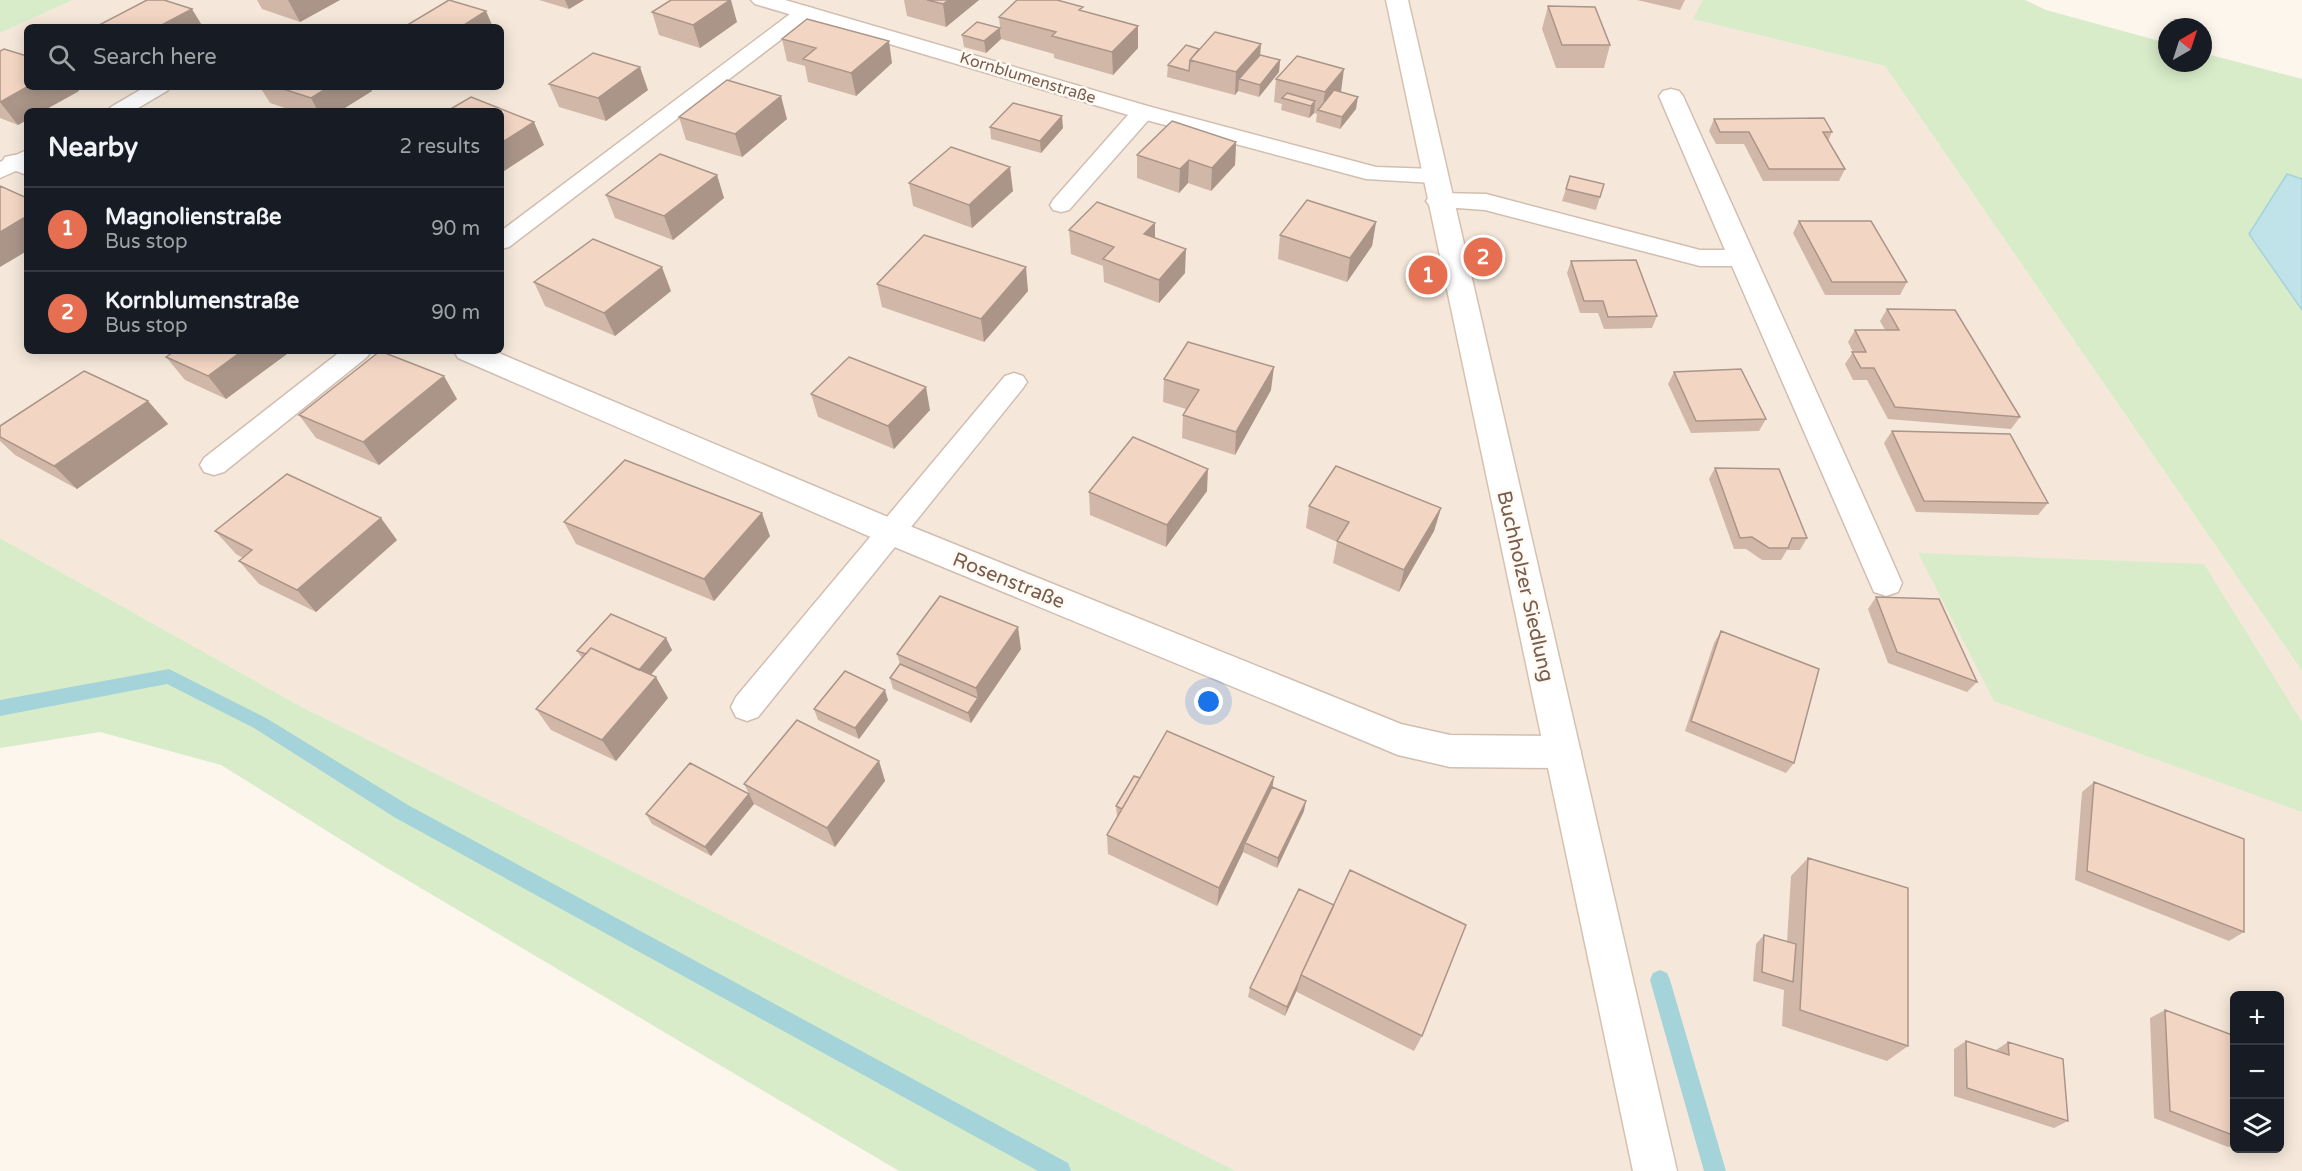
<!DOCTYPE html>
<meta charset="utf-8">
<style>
body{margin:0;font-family:"Varela Round",sans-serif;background:#20242c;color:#f1f3f6}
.controls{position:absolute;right:18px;bottom:18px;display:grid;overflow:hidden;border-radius:9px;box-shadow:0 3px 15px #0003}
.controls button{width:54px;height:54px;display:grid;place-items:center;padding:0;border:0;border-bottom:2px solid #363941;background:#171b24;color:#f1f3f6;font:30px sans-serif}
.compass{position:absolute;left:2158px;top:18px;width:54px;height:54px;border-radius:50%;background:#171b24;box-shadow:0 3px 15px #0003;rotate:39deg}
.you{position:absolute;left:1209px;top:702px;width:21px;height:21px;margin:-15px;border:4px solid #fff;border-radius:50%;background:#1a73e8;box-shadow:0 0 0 9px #1a73e833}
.badge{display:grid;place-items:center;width:39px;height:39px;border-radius:50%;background:#e76f51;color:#fff;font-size:20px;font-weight:700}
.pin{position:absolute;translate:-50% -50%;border:3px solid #fff;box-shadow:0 2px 6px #0006}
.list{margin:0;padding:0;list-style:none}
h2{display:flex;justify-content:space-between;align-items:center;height:78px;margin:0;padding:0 24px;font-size:26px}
h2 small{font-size:20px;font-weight:400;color:#9ea1a6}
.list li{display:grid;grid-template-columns:39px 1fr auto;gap:18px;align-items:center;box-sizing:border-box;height:84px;padding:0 24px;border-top:2px solid #363941}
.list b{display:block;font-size:22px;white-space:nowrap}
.list p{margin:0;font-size:20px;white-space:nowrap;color:#9ea1a6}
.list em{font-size:20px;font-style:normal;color:#9ea1a6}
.icon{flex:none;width:33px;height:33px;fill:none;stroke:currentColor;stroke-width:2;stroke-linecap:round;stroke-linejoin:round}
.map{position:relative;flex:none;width:2302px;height:1171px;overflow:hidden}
.search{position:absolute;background:#171b24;box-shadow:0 3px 15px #0003;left:24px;top:24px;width:480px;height:66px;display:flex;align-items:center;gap:15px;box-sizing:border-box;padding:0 21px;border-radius:9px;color:#9ea1a6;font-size:22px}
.panel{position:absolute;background:#171b24;box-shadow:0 3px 15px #0003;left:24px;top:108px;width:480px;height:246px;border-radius:9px}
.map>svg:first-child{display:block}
</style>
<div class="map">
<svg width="2302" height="1171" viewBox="0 0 2302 1171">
<rect width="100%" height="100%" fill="#fdf6ec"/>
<path fill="#f5e8da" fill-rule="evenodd" d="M73,0H1703L1694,19L1885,66L2302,671V1171H1236L300,706L0,538V33ZM27,27H501V87H27ZM27,111H501V351H27ZM2234,996H2280V1148H2234Z"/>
<path fill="#d8ecc9" d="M0,0H73L0,33Z
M1703,0H2025L2046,10L2167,43V63H2203V53L2302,79V179L2286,175L2249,234L2302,310V671L1885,66L1693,19Z
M0,538L300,706L1236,1171H899L375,861L221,765L100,732L0,748Z
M1918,553L2204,564L2302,722V812L1994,701Z"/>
<path fill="#bfe3e8" stroke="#a5d3da" stroke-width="1.5" d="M2287,174L2302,179V310L2249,234Z"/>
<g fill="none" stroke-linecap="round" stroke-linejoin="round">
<path fill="#a5d3da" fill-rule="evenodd" d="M169,669L266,718L408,805L1068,1163L1071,1171H1038L394,817L254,728L167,684L0,716V700Z
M1660,970L1667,973L1670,980L1726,1171H1704L1650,980L1653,973Z"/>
<g stroke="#d1beb0" stroke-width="3">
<path id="lane" d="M805,6L812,8L815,12L812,16L509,247L501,249V231L798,8Z
M145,87H170L167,91L133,111H107L111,107Z
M1143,106L1151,107L1154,112L1151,117L1069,210L1061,212L1053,210L1050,205L1053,200L1135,107Z
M27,150V166L0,178V162Z
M341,351H371L367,357L224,472L214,475L204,472L200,465L204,458Z
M1014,373L1023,376L1027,382L1023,388L758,717L747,721L736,717L731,707L736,697L1005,376Z"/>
</g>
<g stroke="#d1beb0" stroke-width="3">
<path id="street" d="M751,0H785L1151,107L1376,167L1434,169L1443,171L1446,176L1443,181L1434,183L1366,179L1135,117L755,4Z
M1671,89L1679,91L1683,96L1875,522L1902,583L1898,592L1886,596L1874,592L1870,583L1732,266H1700L1485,210L1430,206L1426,201L1430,196L1439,193L1486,194L1700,250H1725L1659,96L1663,91Z
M14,155L27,159V175L5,167L2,162L5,157Z
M454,351H494L902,523L1401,724L1450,735L1563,736L1576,741L1581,752L1576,763L1563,768L1450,767L1398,755L880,541L458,358Z"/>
</g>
<g stroke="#d6c0b0" stroke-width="3">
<path id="secondary" d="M1386,0H1408L1677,1171H1633Z"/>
</g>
<use href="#lane" fill="#fff" fill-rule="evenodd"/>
<use href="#street" fill="#fff" fill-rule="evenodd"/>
<use href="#secondary" fill="#fff" fill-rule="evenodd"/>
</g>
<path fill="#d1b7a8" d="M257,0H340L300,22L262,9Z
M539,0H584L569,9Z
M904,0H979L946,27L907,16Z
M1637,0H1685L1680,10Z
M1548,6L1610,45L1604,68H1556L1542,29Z
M1083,11L1138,26V48L1113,75L1054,58V54L1001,39L999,17Z
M652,12L737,22L700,48L659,35Z
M962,35L1001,39L986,53L964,47Z
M782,39L892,63L856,96L808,82L805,66L787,61Z
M1261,44L1260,55L1280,60L1279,72L1259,97L1238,91L1235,95L1167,77L1168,65L1199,49Z
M0,51L27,87H76L79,91L43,111H27V120L18,125L0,118Z
M1276,79L1341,92L1356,109L1340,129L1316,122L1317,114L1314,113L1309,118L1281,110L1282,104L1274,102Z
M549,84L648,90L606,121L559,107Z
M260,87H370L372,91L340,111H294L270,103Z
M679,117L787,119L742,157L686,140Z
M1714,119L1832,132L1828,141L1845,169L1839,181H1763L1744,144H1716L1709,131Z
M990,127L1063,128L1041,153L991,139Z
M1236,142L1235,165L1211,191L1188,183L1179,193L1137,178V155Z
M717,175L724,198L673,240L615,218L606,195Z
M909,183L1013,191L972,228L913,206Z
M1604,184L1596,210L1562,201L1566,189Z
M1799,221L1907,282L1900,295H1825L1793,233Z
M1376,222L1372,246L1347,282L1278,259L1280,235Z
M1155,223V238L1185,273L1159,303L1104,282L1103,266L1071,254L1069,230Z
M1571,261L1657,316L1652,328L1604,329L1598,313H1580L1567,273Z
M534,282L671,291L615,336L545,306Z
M877,284L1028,291L984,342L882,307Z
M1887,309L2020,417L2011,429L1888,419L1867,380H1853L1845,364L1853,352L1848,342L1855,330H1885L1880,321Z
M291,351L226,399L185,380L166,357Z
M1674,372L1766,419L1759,431L1691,433L1668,384Z
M1164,379L1271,390L1235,455L1182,438L1183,415L1186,409L1163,402Z
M811,394L930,410L894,449L818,417Z
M457,399L379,465L316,438L299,415Z
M148,401L168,424L77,489L15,455L0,441V426Z
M1892,431L2048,503L2038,515L1916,512L1884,443Z
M1715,468L1807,538L1800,550H1787L1781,560H1762L1746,549H1734L1709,479Z
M1207,491L1166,547L1090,515L1089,492Z
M1309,506L1441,508L1434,531L1399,592L1333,563L1337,542L1306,528Z
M564,522L770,536L714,601L576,544Z
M215,531L397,540L316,612L259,584L239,561L243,558L236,554Z
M1876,597L1977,682L1967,692L1888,663L1868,609Z
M1721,631L1794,763L1786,773L1685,731L1714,643Z
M666,638L672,650L651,675L668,698L616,761L551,730L536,709L582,658L577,651Z
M1021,649L971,723L893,689L890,678L900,664L897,654Z
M888,700L859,739L818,720L814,709Z
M879,761L885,781L835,847L754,804L711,856L652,824L646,814L749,794L744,784Z
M1140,778L1272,787L1304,811L1277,868L1243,852L1217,906L1108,854L1107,835L1117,817V816L1116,806Z
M2094,782L2244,932L2229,941L2075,880L2082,792Z
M1808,858L1908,1046L1887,1061L1782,1026L1784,990L1753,981L1756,944L1764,935L1787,942L1791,876Z
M1299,889L1422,1036L1414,1051L1297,992V990L1285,1016L1248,997L1250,988Z
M2165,1010L2235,1036V1145L2228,1147L2154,1118L2150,1018Z
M1966,1041L1996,1051V1050L2008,1042L2068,1121L2054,1128L1954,1096V1049Z"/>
<path fill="#aa9588" d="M288,0H340L300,22Z
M565,0H584L569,9Z
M730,0H731L737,22L700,48L693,25Z
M949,0H979L946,27L943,4Z
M192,9L203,27H158Z
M486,11L493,27H461Z
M1138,26V48L1113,75L1112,52Z
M1000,28L1001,39L986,53L984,41Z
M889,41L892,63L856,96L851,73Z
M1261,44L1259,67L1239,79L1238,91L1235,95L1236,72Z
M1280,60L1279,72L1259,97L1260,85Z
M640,67L648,90L606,121L598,98Z
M1344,69L1341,92L1322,111L1325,92Z
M27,87H76L79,91L43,111H27V120L18,125L0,102Z
M329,87H370L372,91L340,111H318L311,98Z
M781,96L787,119L742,157L735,134Z
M1358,97L1356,109L1340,129L1342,117Z
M1315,101L1314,113L1309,118L1311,106Z
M1062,116L1063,128L1041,153L1040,141Z
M534,122L544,145L501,173V143Z
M1236,142L1235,165L1211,191L1212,168Z
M1189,160L1188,183L1179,193L1180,169Z
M1010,167L1013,191L972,228L969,205Z
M717,175L724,198L673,240L664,216Z
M27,216V251L0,267V232Z
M1376,222L1372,246L1347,282L1350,258Z
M1155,223V246L1144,234Z
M1186,249L1185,273L1159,303V280Z
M662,267L671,291L615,336L604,313Z
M1026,267L1028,291L984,342L981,319Z
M242,351H291L226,399L208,376Z
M1274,367L1271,390L1235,455L1236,432Z
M444,376L457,399L379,465L363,442Z
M926,387L930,410L894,449L888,426Z
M148,401L168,424L77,489L54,466Z
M1208,469L1207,491L1166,547L1167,525Z
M1441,508L1434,531L1399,592L1404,570Z
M762,513L770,536L714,601L704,579Z
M381,518L397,540L316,612L297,590Z
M1018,627L1021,649L980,709L976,688Z
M666,638L672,650L640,687L634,676Z
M656,677L668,698L616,761L602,740Z
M885,690L888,700L859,739L855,728Z
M978,698L980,709L971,723L968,713Z
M879,761L885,781L835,847L827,828Z
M1274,777L1271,797L1245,843L1243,852L1217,906L1219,888Z
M749,794L754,804L711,856L705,847Z
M1306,801L1304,811L1277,868L1278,858Z
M1299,981L1297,990L1285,1016L1287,1007Z"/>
<path fill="#f3d5c3" stroke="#aa9588" stroke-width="1.5" d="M147,0H164L192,9L158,27H105L99,25Z
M449,0L486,11L461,27H404Z
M671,0H730L693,25L652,12Z
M927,0H949L943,4Z
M1017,0H1057L1083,7L1079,10L1138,26L1112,52L1052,36L1056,32L999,17Z
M1548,6L1595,7L1610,45H1562Z
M807,19L889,41L851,73L803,59L816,48L782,39Z
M977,22L1000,28L984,41L962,35Z
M1215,32L1261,44L1236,72L1190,60Z
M1186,45L1199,49L1190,60L1189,71L1168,65Z
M4,49L27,56V87L0,102V51Z
M593,53L640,67L598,98L549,84Z
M1260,55L1280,60L1260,85L1239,79Z
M1297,56L1344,69L1325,92L1276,79Z
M727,80L781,96L735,134L679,117Z
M277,87H329L311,98Z
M1334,90L1358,97L1342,117L1318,110Z
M1287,93L1315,101L1311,106L1282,98Z
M471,97L534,122L501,143V111H447Z
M1013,103L1062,116L1040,141L990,127Z
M1824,118L1832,132H1823L1845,169H1769L1749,132H1720L1714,119Z
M1172,121L1236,142L1212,168L1189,160L1180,169L1137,155Z
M951,147L1010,167L969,205L909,183Z
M660,154L717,175L664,216L606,195Z
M1570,176L1604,184L1600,197L1566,189Z
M0,186L27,198V216L0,232Z
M1307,200L1376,222L1350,258L1280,235Z
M1097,202L1155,223L1144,234L1186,249L1159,280L1103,259L1114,247L1069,230Z
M1799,221H1871L1907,282H1832Z
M924,235L1026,267L981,319L877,284Z
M593,239L662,267L604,313L534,282Z
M1636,260L1657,316L1608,317L1603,301H1584L1571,261Z
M1887,309L1955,310L2020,417L1895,407L1874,368H1861L1852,352H1866L1855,330H1899Z
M1188,342L1274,367L1236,432L1183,415L1199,390L1164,379Z
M175,351H242L208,376L166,357Z
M380,351L444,376L363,442L299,415Z
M849,357L926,387L888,426L811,394Z
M1741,369L1766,419L1696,421L1674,372Z
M84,371L148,401L54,466L0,437V426Z
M1892,431L2010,434L2048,503L1924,501Z
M1133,437L1208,469L1167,525L1089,492Z
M625,460L762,513L704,579L564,522Z
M1336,466L1441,508L1404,570L1337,541L1349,522L1309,506Z
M1715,468L1779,469L1807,538H1792L1788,548H1769L1752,537L1740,538Z
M287,474L381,518L297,590L239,561L252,550L215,531Z
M940,596L1018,627L976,688L897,654Z
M1876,597L1939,599L1977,682L1897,652Z
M611,614L666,638L639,670L591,648L586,654L577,651Z
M1721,631L1819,669L1794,763L1691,721Z
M591,648L656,677L602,740L536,709Z
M900,664L978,698L968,713L890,678Z
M845,671L885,690L855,728L814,709Z
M797,720L879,761L827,828L744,784Z
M1167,731L1274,777L1219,888L1107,835Z
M690,763L749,794L705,847L646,814Z
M1134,776L1140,778L1122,809L1116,806Z
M2094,782L2244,839V932L2087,871Z
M1272,787L1306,801L1278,858L1245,843Z
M1808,858L1908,888V1046L1800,1010Z
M1350,870L1466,925L1422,1036L1301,975Z
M1299,889L1334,905L1301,975L1299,981L1287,1007L1250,988Z
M1764,935L1796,944L1793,982L1762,972Z
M2165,1010L2235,1036V1136L2170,1111Z
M1966,1041L2009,1055L2008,1042L2063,1059L2068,1121L1967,1088Z"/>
<g text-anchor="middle" stroke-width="5" stroke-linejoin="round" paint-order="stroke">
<g font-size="16" fill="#7a5c4d" stroke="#fffaf3">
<text transform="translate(1028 77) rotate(17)" y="6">Kornblumenstraße</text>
</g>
<g font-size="20" fill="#7a5c4d" stroke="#fffaf3">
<text transform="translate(1009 580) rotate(22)" y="7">Rosenstraße</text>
<text transform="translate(1526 586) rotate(77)" y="7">Buchholzer Siedlung</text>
</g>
</g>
</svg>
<div class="controls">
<button>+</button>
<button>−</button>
<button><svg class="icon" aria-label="layers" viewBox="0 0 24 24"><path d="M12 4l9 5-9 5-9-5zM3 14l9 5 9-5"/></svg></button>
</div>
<svg class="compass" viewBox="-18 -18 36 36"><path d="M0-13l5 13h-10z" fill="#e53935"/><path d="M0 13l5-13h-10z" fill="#9ea1a6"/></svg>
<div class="you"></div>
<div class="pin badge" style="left:1428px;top:275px">1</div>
<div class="pin badge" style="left:1483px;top:257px">2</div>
<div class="search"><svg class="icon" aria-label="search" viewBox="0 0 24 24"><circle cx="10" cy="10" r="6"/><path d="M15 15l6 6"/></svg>Search here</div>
<section class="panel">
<h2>Nearby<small>2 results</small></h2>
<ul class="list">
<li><span class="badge">1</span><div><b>Magnolienstraße</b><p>Bus stop</p></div><em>90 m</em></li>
<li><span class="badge">2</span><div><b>Kornblumenstraße</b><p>Bus stop</p></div><em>90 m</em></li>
</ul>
</section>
</div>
